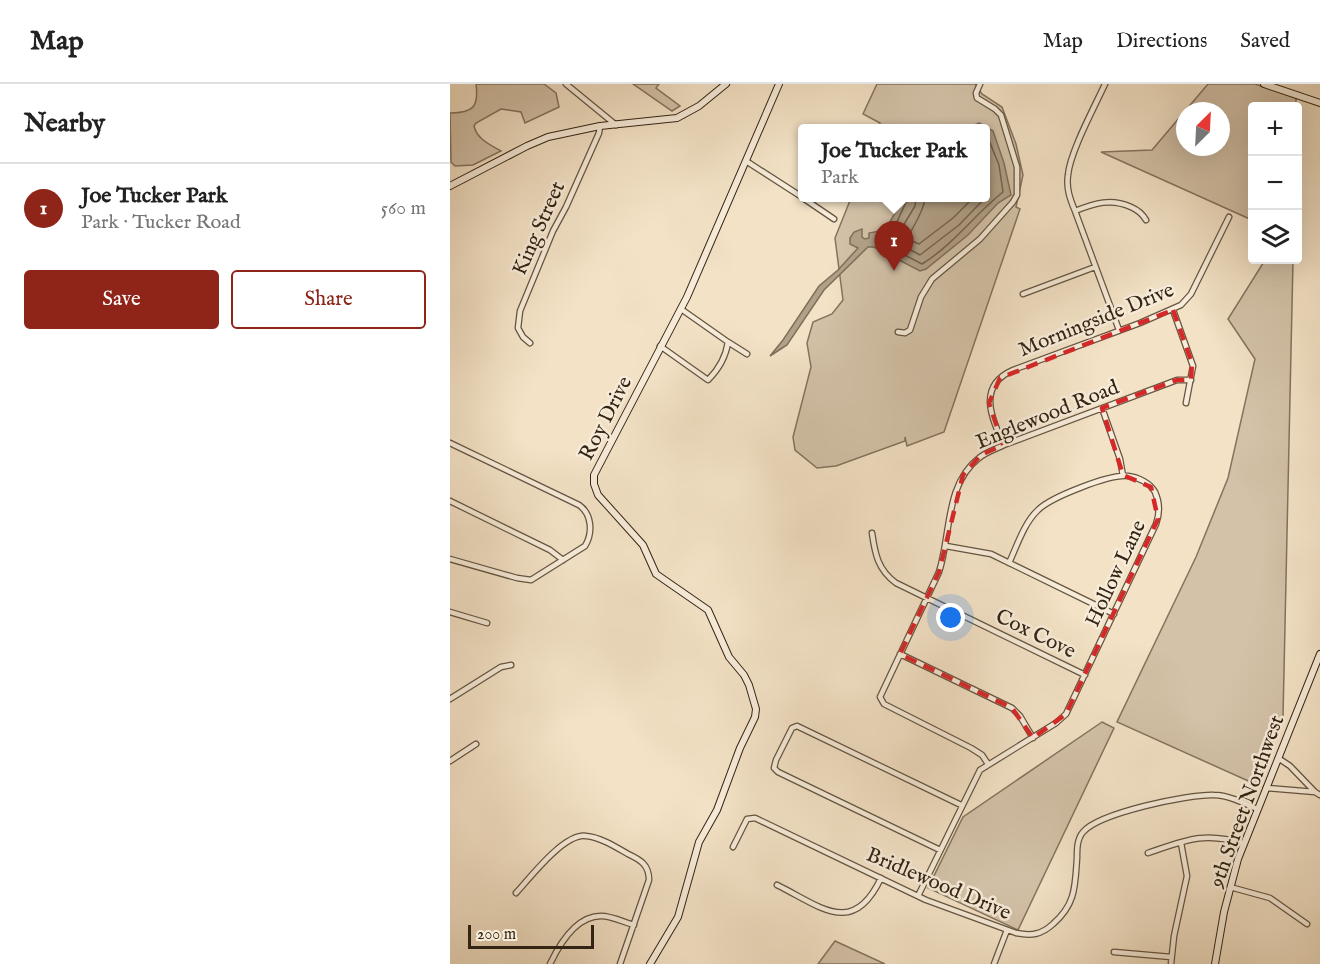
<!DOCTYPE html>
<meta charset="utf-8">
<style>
body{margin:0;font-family:"IM FELL English",serif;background:#f6f6f6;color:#222}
.controls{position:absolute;right:18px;top:18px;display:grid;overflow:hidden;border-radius:6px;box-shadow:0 6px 24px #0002}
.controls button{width:54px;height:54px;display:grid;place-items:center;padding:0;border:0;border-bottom:2px solid #e0e0e0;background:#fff;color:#222;font:30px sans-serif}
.compass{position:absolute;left:726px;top:18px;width:54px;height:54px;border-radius:50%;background:#fff;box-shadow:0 6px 24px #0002;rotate:24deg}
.scale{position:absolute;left:18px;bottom:15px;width:126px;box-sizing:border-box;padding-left:6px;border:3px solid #342413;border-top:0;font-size:16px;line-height:21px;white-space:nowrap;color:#342413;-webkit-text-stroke:4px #f7ecda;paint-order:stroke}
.you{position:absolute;left:501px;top:534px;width:21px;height:21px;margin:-15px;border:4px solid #fff;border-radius:50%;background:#1a73e8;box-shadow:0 0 0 9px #1a73e833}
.badge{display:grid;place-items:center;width:39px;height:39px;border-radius:50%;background:#8f2418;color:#fff;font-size:20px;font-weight:700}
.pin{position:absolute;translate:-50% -50px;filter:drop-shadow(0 2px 3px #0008)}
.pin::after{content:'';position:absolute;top:32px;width:21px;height:18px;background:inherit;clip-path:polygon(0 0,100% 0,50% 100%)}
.popup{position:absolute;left:348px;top:40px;width:192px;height:78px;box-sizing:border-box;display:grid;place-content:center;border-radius:6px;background:#fff;filter:drop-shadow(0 2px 4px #0005);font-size:20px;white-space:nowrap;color:#767676}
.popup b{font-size:22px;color:#222}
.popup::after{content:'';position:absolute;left:50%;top:100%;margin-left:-12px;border:12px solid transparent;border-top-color:#fff}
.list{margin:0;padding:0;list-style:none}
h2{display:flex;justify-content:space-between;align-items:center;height:78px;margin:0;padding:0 24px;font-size:26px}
h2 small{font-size:20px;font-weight:400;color:#767676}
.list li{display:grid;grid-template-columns:39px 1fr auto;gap:18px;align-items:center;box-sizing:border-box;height:90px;padding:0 24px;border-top:2px solid #e0e0e0}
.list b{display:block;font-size:22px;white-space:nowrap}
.list p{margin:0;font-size:20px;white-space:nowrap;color:#767676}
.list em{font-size:20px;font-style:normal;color:#767676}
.actions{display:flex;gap:12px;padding:18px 24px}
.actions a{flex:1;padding:14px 0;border:2px solid #8f2418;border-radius:6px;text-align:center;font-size:21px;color:#8f2418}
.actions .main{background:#8f2418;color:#fff}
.icon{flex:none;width:33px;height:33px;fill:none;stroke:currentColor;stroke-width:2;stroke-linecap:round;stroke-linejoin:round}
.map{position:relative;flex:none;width:870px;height:880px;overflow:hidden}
header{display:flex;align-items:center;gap:36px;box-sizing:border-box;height:84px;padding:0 30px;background:#fff;border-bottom:2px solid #e0e0e0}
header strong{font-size:28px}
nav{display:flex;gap:33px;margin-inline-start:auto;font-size:21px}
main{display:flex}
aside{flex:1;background:#fff}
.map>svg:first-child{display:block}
</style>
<header>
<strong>Map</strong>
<nav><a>Map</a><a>Directions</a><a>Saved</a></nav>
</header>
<main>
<aside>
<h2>Nearby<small></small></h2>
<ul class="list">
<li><span class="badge">1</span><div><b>Joe Tucker Park</b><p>Park · Tucker Road</p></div><em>560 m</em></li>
</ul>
<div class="actions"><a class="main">Save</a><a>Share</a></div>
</aside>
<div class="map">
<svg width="870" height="880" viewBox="0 0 870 880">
<rect width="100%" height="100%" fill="#f3e2c6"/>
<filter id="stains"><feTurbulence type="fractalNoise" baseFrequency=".00333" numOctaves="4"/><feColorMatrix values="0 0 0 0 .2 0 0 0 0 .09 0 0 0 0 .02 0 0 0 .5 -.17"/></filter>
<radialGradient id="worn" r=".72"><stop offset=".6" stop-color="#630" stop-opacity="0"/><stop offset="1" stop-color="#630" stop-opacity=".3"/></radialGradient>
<path fill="#d3c2a8" stroke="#84735e" stroke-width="1.5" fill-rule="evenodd" d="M26,0H94L106,9L109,23L75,39L71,28L51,25L26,39L24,42C27,55 39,60 51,67L23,81L5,82L1,78L0,29C23,29 29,23 26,0Z
M183,0H209L206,4L230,22L222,27Z
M427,0H525L532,10L552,23L566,60L573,91L566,123L570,125L494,348L457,362L455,353V357L386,382L367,384L345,366L343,353L361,283L357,259L363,238L382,230L393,216L385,154L401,114H536V45L429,44L430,39L413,30Z
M758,0H805L846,13V22H802V136L651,68L702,66ZM735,27H771V63H735Z
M815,176H843L833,633L805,700L667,638L746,473L778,394L805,275L778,235Z
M652,638L664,644L568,846L478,804L513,733Z
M385,857L435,880H368Z"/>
<path fill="#b2a189" stroke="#806f5a" stroke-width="1.5" d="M529,39L543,47L554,79L561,111L548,119L518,151L476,185L470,187L424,163H418L374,206L337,261L320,272L333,256L369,202L388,186L408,164L400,160V154L404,148L412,145V153L415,155L419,154V149L435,146L454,114H536V45L517,44Z"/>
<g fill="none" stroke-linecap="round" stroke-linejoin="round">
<path stroke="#73624e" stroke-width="1.5" d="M458,114L444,144L438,151L429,154L428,157L472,180C503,161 525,130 553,108L549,81L536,49
M466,114L465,122L444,157L470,171L509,141L535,114
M475,114C474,127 464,141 458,153L460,156L469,160L503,134L523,114"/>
<g stroke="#645440" stroke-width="7">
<path id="street" d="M116,0L166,41
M655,0C645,22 620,68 618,91C616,104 620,115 625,127L669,246
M296,77L352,113
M353,114L384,135
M625,127C645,119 661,114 681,123C688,126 692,129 696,136
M573,210L645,183
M723,226L743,282L736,319
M448,248L455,249L460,246L471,213L482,195L530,155L563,118L567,111V83L551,31L545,25L527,14L526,9L530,0
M278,258L297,270
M80,259L73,253L68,244L70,227L103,147L116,123L149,49L150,42
M210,262L258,296C268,286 276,272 278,258L231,225
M652,324L670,375L673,392
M0,359L129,421C142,430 143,449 135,462L81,496L67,494L0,475
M554,361C541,333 527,302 563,286L690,239L731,221L741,210L779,133
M0,417L100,466L113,476
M422,449C425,470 428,486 446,499L635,591
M496,462L541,470L664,530
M0,528L37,539
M450,570L562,624L570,632L583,654
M0,615L51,583L61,581
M828,674L840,682L865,708L870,711
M0,677L26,660
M538,680L532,671L521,664L434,620L430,613L489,488C501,451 495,400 529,374C536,368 546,365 554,361L727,296H741
M816,704L865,708
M283,763L297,735L305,734L476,816L566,849C581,852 591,851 603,840C626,820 625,802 627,774C627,765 627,755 633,748C649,729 738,710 764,711C778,711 794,719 807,725
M490,766L328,688L324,684L326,676L342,644L347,642L511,721
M698,769C736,756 755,747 794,760
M327,801C370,822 403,854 431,794
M780,803L820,814L857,840
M66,809C80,794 114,749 136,752C150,753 166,763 178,770C191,776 199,781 199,796L170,880
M468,812L530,686L606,639L616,630L706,440C710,429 710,419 705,408C700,399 688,393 678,392C660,390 601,413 588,426C574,439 567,462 559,479
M664,868L721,873
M100,880C109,861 126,832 151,832C162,832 173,838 184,841
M544,880L557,846
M721,880L724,852L737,792L731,759"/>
</g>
<g stroke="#342413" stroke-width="8">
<path id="secondary" d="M814,0L870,19
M0,102L77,62L98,53L150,42L227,34L249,22L276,0
M200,880L228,833L249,758L267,726L290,664L305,633L306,625L299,601L294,591L279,573L258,526L206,490L193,461L148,411L144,400V391L237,213L329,0
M765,880L774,828L788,775L870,570"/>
</g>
<use href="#street" stroke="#f7ecda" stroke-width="4.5"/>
<use href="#secondary" stroke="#f7ecda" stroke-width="6"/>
</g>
<path fill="none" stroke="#d62828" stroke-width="4.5" stroke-dasharray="12 8" stroke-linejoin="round" d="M723,226L742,279L741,296H727L652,324L673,391L701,403L708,435L616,630L583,654L562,624L450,570L489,488L513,391L531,371L553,361L539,319L550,294Z"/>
<g text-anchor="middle" stroke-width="5" stroke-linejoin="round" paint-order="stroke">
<g font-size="21" fill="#342413" stroke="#f7ecda">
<text transform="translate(88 144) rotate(-66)" y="7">King Street</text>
<text transform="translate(646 235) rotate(-22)" y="7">Morningside Drive</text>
<text transform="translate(597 330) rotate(-22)" y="7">Englewood Road</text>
<text transform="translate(155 334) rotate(-63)" y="7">Roy Drive</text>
<text transform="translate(665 489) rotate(-65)" y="7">Hollow Lane</text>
<text transform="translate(586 549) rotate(26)" y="7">Cox Cove</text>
<text transform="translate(796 717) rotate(-70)" y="7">9th Street Northwest</text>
<text transform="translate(489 799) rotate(23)" y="7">Bridlewood Drive</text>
</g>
</g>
<rect width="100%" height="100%" filter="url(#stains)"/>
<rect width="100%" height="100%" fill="url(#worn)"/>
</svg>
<div class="controls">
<button>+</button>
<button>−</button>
<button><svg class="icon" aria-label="layers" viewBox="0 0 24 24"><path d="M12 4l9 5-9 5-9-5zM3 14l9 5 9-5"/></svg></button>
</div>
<svg class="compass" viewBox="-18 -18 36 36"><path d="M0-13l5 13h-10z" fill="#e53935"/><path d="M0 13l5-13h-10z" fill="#767676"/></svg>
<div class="scale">200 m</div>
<div class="you"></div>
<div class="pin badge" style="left:444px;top:187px">1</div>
<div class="popup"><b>Joe Tucker Park</b>Park</div>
</div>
</main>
